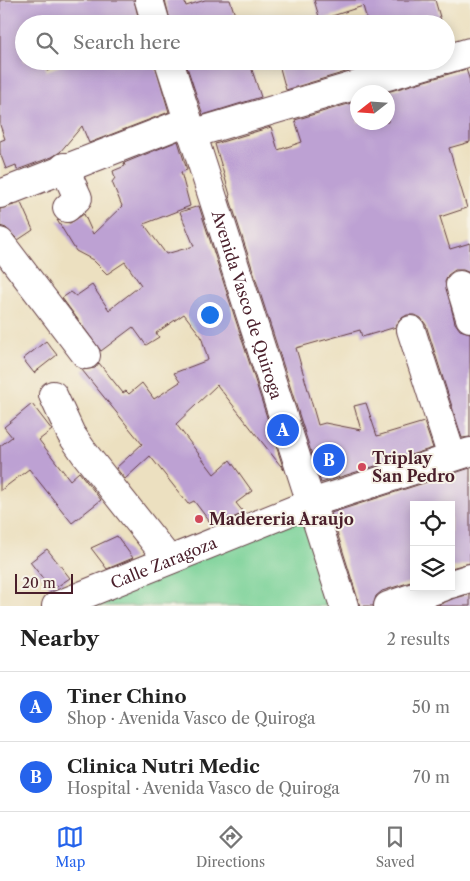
<!DOCTYPE html>
<meta charset="utf-8">
<style>
body{margin:0;font-family:"Libre Caslon Text",serif;background:#f2f2f2;color:#222}
.controls{position:absolute;right:15px;bottom:15px;display:grid;overflow:hidden;border-radius:0px;box-shadow:0 2px 12px #0003}
.controls button{width:45px;height:45px;display:grid;place-items:center;padding:0;border:0;border-bottom:1px solid #e0e0e0;background:#fff;color:#222;font:25px sans-serif}
.compass{position:absolute;left:350px;top:85px;width:45px;height:45px;border-radius:50%;background:#fff;box-shadow:0 2px 12px #0003;rotate:253deg}
.scale{position:absolute;left:15px;bottom:12px;width:58px;box-sizing:border-box;padding-left:5px;border:2px solid #4a1f2b;border-top:0;font-size:14px;line-height:18px;white-space:nowrap;color:#4a1f2b;-webkit-text-stroke:4px #f7f3e8;paint-order:stroke}
.you{position:absolute;left:209px;top:314px;width:18px;height:18px;margin:-12px;border:4px solid #fff;border-radius:50%;background:#1a73e8;box-shadow:0 0 0 8px #1a73e833}
.badge{display:grid;place-items:center;width:32px;height:32px;border-radius:50%;background:#2563eb;color:#fff;font-size:16px;font-weight:700}
.pin{position:absolute;translate:-50% -50%;border:2px solid #fff;box-shadow:0 1px 5px #0006}
.list{margin:0;padding:0;list-style:none}
h2{display:flex;justify-content:space-between;align-items:center;height:65px;margin:0;padding:0 20px;font-size:21px}
h2 small{font-size:16px;font-weight:400;color:#767676}
.list li{display:grid;grid-template-columns:32px 1fr auto;gap:15px;align-items:center;box-sizing:border-box;height:70px;padding:0 20px;border-top:1px solid #e0e0e0}
.list b{display:block;font-size:19px;white-space:nowrap}
.list p{margin:0;font-size:16px;white-space:nowrap;color:#767676}
.list em{font-size:16px;font-style:normal;color:#767676}
.icon{flex:none;width:28px;height:28px;fill:none;stroke:currentColor;stroke-width:2;stroke-linecap:round;stroke-linejoin:round}
.map{position:relative;flex:none;width:470px;height:606px;overflow:hidden}
.search{position:absolute;background:#fff;box-shadow:0 2px 12px #0003;left:15px;right:15px;top:15px;height:55px;display:flex;align-items:center;gap:12px;box-sizing:border-box;padding:0 18px;border-radius:28px;color:#767676;font-size:19px}
.sheet{height:205px;background:#fff}
nav{display:flex;justify-content:space-around;align-items:center;box-sizing:border-box;height:70px;border-top:1px solid #e0e0e0;background:#fff;font-size:14px;color:#767676}
nav a{display:grid;justify-items:center;gap:2px}
nav .on{color:#2563eb}
.map>svg:first-child{display:block}
</style>
<div class="map">
<svg width="470" height="606" viewBox="0 0 470 606">
<rect width="100%" height="100%" fill="#f7f3e8"/>
<filter id="ink" filterUnits="userSpaceOnUse"><feTurbulence type="fractalNoise" baseFrequency=".02" numOctaves="2"/><feDisplacementMap in="SourceGraphic" scale="10" xChannelSelector="R" yChannelSelector="G"/><feConvolveMatrix kernelMatrix="1 2 1 2 8 2 1 2 1" color-interpolation-filters="sRGB"/></filter>
<filter id="wash" filterUnits="userSpaceOnUse"><feTurbulence type="fractalNoise" baseFrequency=".0096" numOctaves="4" result="noise"/><feDisplacementMap in="SourceGraphic" scale="20" xChannelSelector="R" yChannelSelector="G"/><feGaussianBlur stdDeviation="1.12" result="paint"/><feColorMatrix in="noise" values="0 0 0 0 0 0 0 0 0 0 0 0 0 0 0 0 0 1.4 0 .05"/><feComposite in="paint" operator="in"/></filter>
<g filter="url(#wash)">
<rect width="100%" height="100%" fill="#ece0c0"/>
<path fill="#7ad298" stroke="#627862" d="M303,512L332,606H81Z"/>
<g id="blocks">
<path fill="#bda1d3" d="M0,0H134L140,24H24V61H43L47,71L72,61H154L169,112L89,143L82,126L60,152L52,157L17,170L16,165L6,169L0,153V141L5,139L0,125Z
M165,0H184L186,6L205,0H230L238,24H171Z
M314,0H435L442,24H368L363,6L320,20Z
M185,61H249L261,97L203,115Z
M278,61H382L286,90Z
M466,69L470,81V142L449,148L467,208L440,217L450,249L470,243V273L463,270H455L448,275L445,282L455,323L460,330L470,333V437L462,438L426,325L421,318L415,315H407L400,319L396,327L362,337L360,330L296,348L318,425L325,423L361,430L354,406L366,403L377,436L424,422L433,448L321,483L229,196L230,195L215,144L271,127L278,150L302,142L295,120L358,101V122H388L387,92Z
M178,141L187,170L181,172L190,206L144,224L166,254L194,246L180,212L199,206L284,470L217,385L176,424L214,474L230,460L252,491L236,503L244,513L213,526L194,501L188,504L150,456L125,479L116,468L142,444L82,370L95,368L99,363L123,393L126,391L129,394L142,383L154,399L180,382L174,373L208,360L201,336L184,314L156,333L159,337L146,345L133,327L101,351L62,298L71,292L76,296L92,285L109,310L141,285L125,262L107,274L93,260L76,251L57,220L70,223L84,214L93,234L122,206L112,182L115,178L113,171L125,166L124,163Z
M21,203L33,230L18,240L6,228L0,226V209Z
M46,341L57,355L34,373L23,359Z
M32,404L52,430L39,440L70,480L79,472L101,500L72,523L29,469L0,491V446L12,437L4,427Z
M470,468V563L451,568V505H414V581L382,591L376,596L373,606H360L331,513Z
M117,536L133,558L107,569L91,548Z
M47,549L70,578L52,590L30,562Z
M470,594V606H436L452,599Z"/>
</g>
</g>
<g filter="url(#ink)">
<use href="#blocks" fill-opacity="0" stroke="#623c41" stroke-width="1"/>
<g fill="none" stroke-linecap="round" stroke-linejoin="round">
<g stroke="#623c41" stroke-width="30">
<g id="minor">
<path d="M149,0L156,24"/>
<path d="M446,59L470,52"/>
<path id="s1" d="M169,61L344,606"/>
<path d="M192,134L438,61"/>
<path d="M64,167L78,198L67,208"/>
<path d="M0,194L188,121"/>
<path d="M0,242L86,355"/>
<path d="M460,285L470,318"/>
<path d="M411,330L452,457"/>
<path d="M53,395L71,434L85,454L169,560"/>
<path d="M451,584L470,578"/>
<path id="s2" d="M56,606L311,503L470,452"/>
<path d="M388,606L443,587"/>
</g>
</g>
<use href="#minor" stroke="#fff" stroke-width="28"/>
</g>
</g>
<g fill="#d1495b" stroke="#f7f3e8" stroke-width="2">
<circle cx="362" cy="467" r="5"/>
<circle cx="199" cy="519" r="5"/>
</g>
<g text-anchor="middle" stroke-width="4" stroke-linejoin="round" paint-order="stroke">
<g font-size="16" fill="#4a1f2b" stroke="#f7f3e8">
<text dy="6" stroke="none"><textPath href="#s1" startOffset="256">Avenida Vasco de Quiroga</textPath></text>
<text dy="6" stroke="none"><textPath href="#s2" startOffset="116">Calle Zaragoza</textPath></text>
</g>
<g font-size="16" font-weight="bold" fill="#4a1f2b" stroke="#f7f3e8" text-anchor="start">
<text x="372" y="464">Triplay<tspan x="372" dy="18">San Pedro</tspan></text>
<text x="209" y="525">Madereria Araujo</text>
</g>
</g>
</svg>
<div class="controls">
<button><svg class="icon" aria-label="locate" viewBox="0 0 24 24"><circle cx="12" cy="12" r="6"/><path d="M12 2v4M12 18v4M2 12h4M18 12h4"/></svg></button>
<button><svg class="icon" aria-label="layers" viewBox="0 0 24 24"><path d="M12 4l9 5-9 5-9-5zM3 14l9 5 9-5"/></svg></button>
</div>
<svg class="compass" viewBox="-18 -18 36 36"><path d="M0-13l5 13h-10z" fill="#e53935"/><path d="M0 13l5-13h-10z" fill="#767676"/></svg>
<div class="scale">20 m</div>
<div class="you"></div>
<div class="pin badge" style="left:283px;top:430px">A</div>
<div class="pin badge" style="left:329px;top:460px">B</div>
<div class="search"><svg class="icon" aria-label="search" viewBox="0 0 24 24"><circle cx="10" cy="10" r="6"/><path d="M15 15l6 6"/></svg>Search here</div>
</div>
<section class="sheet">
<h2>Nearby<small>2 results</small></h2>
<ul class="list">
<li><span class="badge">A</span><div><b>Tiner Chino</b><p>Shop · Avenida Vasco de Quiroga</p></div><em>50 m</em></li>
<li><span class="badge">B</span><div><b>Clinica Nutri Medic</b><p>Hospital · Avenida Vasco de Quiroga</p></div><em>70 m</em></li>
</ul>
</section>
<nav>
<a class="on"><svg class="icon" aria-label="map" viewBox="0 0 24 24"><path d="M3 6l6-2 6 2 6-2v14l-6 2-6-2-6 2zM9 4v14M15 6v14"/></svg>Map</a>
<a><svg class="icon" aria-label="directions" viewBox="0 0 24 24"><path d="M12 3l9 9-9 9-9-9zM9 14v-3h6M13 9l2 2-2 2"/></svg>Directions</a>
<a><svg class="icon" aria-label="saved" viewBox="0 0 24 24"><path d="M7 4h10v16l-5-4-5 4z"/></svg>Saved</a>
</nav>
